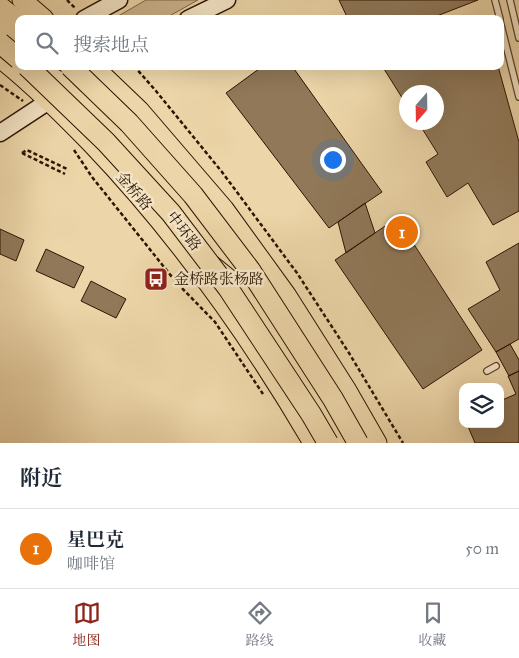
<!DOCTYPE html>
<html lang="zh">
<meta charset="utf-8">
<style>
body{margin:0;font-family:"IM FELL Great Primer","Noto Serif SC",serif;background:#f6f6f7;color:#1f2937}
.controls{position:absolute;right:15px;bottom:15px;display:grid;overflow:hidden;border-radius:10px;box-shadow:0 5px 20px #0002}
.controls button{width:45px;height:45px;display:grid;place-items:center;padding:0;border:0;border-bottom:1px solid #e0e1e3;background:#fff;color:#1f2937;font:25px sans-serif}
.compass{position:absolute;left:399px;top:85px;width:45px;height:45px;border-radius:50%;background:#fff;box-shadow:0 5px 20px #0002;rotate:200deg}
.you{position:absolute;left:332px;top:159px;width:18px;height:18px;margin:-12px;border:4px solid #fff;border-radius:50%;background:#1a73e8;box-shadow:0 0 0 8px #1a73e833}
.badge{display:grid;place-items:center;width:32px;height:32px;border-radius:50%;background:#8f2418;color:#fff;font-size:16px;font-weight:700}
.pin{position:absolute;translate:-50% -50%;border:2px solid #fff;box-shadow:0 1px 5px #0006}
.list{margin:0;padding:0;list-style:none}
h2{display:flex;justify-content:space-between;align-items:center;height:65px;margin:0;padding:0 20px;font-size:21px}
h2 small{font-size:16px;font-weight:400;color:#747a83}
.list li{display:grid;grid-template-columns:32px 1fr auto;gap:15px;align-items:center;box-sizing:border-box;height:80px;padding:0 20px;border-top:1px solid #e0e1e3}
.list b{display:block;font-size:19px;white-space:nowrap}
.list p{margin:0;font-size:16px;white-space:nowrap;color:#747a83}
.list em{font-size:16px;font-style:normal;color:#747a83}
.icon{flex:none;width:28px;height:28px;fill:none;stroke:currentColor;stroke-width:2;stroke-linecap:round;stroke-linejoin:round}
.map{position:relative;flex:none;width:519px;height:443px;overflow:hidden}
.search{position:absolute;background:#fff;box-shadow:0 5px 20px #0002;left:15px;right:15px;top:15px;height:55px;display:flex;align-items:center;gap:12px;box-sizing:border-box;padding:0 18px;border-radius:10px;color:#747a83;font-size:19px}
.sheet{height:145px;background:#fff}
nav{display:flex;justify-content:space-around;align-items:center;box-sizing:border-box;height:70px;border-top:1px solid #e0e1e3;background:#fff;font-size:14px;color:#747a83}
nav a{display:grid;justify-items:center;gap:2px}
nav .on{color:#8f2418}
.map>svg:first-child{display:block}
</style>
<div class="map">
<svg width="519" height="443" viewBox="0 0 519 443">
<rect width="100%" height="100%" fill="#ecd5a8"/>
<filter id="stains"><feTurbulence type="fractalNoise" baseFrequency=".004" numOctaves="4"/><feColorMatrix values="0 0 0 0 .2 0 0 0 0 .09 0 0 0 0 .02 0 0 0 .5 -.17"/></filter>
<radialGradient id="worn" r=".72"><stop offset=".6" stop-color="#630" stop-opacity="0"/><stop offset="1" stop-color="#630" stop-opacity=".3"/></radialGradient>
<path fill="#cbb48c" stroke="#7c6447" d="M146,0H198L164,19H113Z"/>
<path fill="#907858" stroke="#2c1402" d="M339,0H478L429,19H348Z
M263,66H292L382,192L329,228L226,93Z
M384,66H498L519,142V211L493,225L468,183L447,197L426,162L438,154L418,122H436V92H406V104L384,69Z
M365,203L375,233L346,253L338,222Z
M397,218L482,350L423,389L335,260Z
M0,229L24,240L16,261L0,254Z
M519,243V339L496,352L468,309L500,290L486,262Z
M46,249L84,267L74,288L36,271Z
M91,281L126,299L116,318L81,301Z
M510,344L519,360V371L509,376L496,352Z
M519,371V443H475L467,424H500V401L516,394L508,376Z"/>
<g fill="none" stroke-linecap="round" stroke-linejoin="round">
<g stroke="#5c442c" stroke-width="8">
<path id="service" d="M495,0L500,19
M510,0L519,38
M500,21L519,97
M487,371L496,366"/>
</g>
<g stroke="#2c1402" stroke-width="19">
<path id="secondary" d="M84,19L119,0
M188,19L227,0
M0,133L58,95"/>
</g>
<g stroke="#2c1402" stroke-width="21">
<path id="primary" d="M22,0L44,19
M0,24L19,39
M0,58C33,84 62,113 91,143C177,233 250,335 313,443
M93,66L139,110L224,209L287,296L346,389L377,443
M31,69L44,73L70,87L81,95L127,144L205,234L241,263"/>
</g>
<g stroke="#2c1402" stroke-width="22">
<path id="trunk" d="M0,7L19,22"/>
</g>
<path stroke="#2c1402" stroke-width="2.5" stroke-dasharray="4 2.5" stroke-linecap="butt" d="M67,0L75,8
M134,66L156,91L222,172L297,273L349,353L403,443
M0,85L23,101
M74,150L92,177L176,282L215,322L263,394
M22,153L27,150L67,169
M22,153L65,174"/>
<use href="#service" stroke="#f3e4c6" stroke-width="5.5"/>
<use href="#secondary" stroke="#f3e4c6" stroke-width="16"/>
<use href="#primary" stroke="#ecd5a8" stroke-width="19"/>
<use href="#trunk" stroke="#ecd5a8" stroke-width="20"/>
<g stroke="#2c1402" stroke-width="22" stroke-linecap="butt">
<path id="trunk-bridge" d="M0,43L19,59
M27,66L106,142L171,213L228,288L311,414L328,443
M70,66L129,123L193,195L250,270L333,399L358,443"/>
</g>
<use href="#trunk-bridge" stroke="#ecd5a8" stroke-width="20"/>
</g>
<defs>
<g id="bus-square" transform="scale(1.25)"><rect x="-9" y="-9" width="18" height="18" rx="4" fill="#8f2418" stroke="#f3e4c6"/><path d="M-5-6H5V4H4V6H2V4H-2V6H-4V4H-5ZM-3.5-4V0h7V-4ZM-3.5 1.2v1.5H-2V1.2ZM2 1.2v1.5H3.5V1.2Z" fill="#fff"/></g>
</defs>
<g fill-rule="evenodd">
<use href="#bus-square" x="156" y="279"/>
</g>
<g text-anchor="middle" stroke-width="5" stroke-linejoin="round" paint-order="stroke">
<g font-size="15" fill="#2c1402" stroke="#f3e4c6">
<text transform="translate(134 191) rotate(49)" y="5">金桥路</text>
<text transform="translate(184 231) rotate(52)" y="5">中环路</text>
</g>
<g font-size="15" fill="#2c1402" stroke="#f3e4c6" text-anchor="start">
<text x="174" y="284">金桥路张杨路</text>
</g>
</g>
<rect width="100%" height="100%" filter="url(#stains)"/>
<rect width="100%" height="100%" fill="url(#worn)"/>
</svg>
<div class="controls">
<button><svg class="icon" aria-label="layers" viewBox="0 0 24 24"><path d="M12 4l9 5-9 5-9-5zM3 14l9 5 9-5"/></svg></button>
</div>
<svg class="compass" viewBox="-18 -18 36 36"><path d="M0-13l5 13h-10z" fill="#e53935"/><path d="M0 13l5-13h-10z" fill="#747a83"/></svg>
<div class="you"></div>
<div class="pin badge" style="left:402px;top:232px;background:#e8710a">1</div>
<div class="search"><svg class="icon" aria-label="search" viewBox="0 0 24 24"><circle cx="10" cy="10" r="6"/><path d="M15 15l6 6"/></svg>搜索地点</div>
</div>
<section class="sheet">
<h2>附近<small></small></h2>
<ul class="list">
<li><span class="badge" style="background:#e8710a">1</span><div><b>星巴克</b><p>咖啡馆</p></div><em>50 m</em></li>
</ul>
</section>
<nav>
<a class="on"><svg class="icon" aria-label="map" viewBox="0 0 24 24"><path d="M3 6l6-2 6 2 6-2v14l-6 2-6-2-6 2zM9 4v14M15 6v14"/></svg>地图</a>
<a><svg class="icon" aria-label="directions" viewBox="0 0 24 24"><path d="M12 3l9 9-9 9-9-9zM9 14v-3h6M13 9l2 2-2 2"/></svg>路线</a>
<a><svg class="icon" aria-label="saved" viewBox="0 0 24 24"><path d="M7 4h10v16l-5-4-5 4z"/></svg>收藏</a>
</nav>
